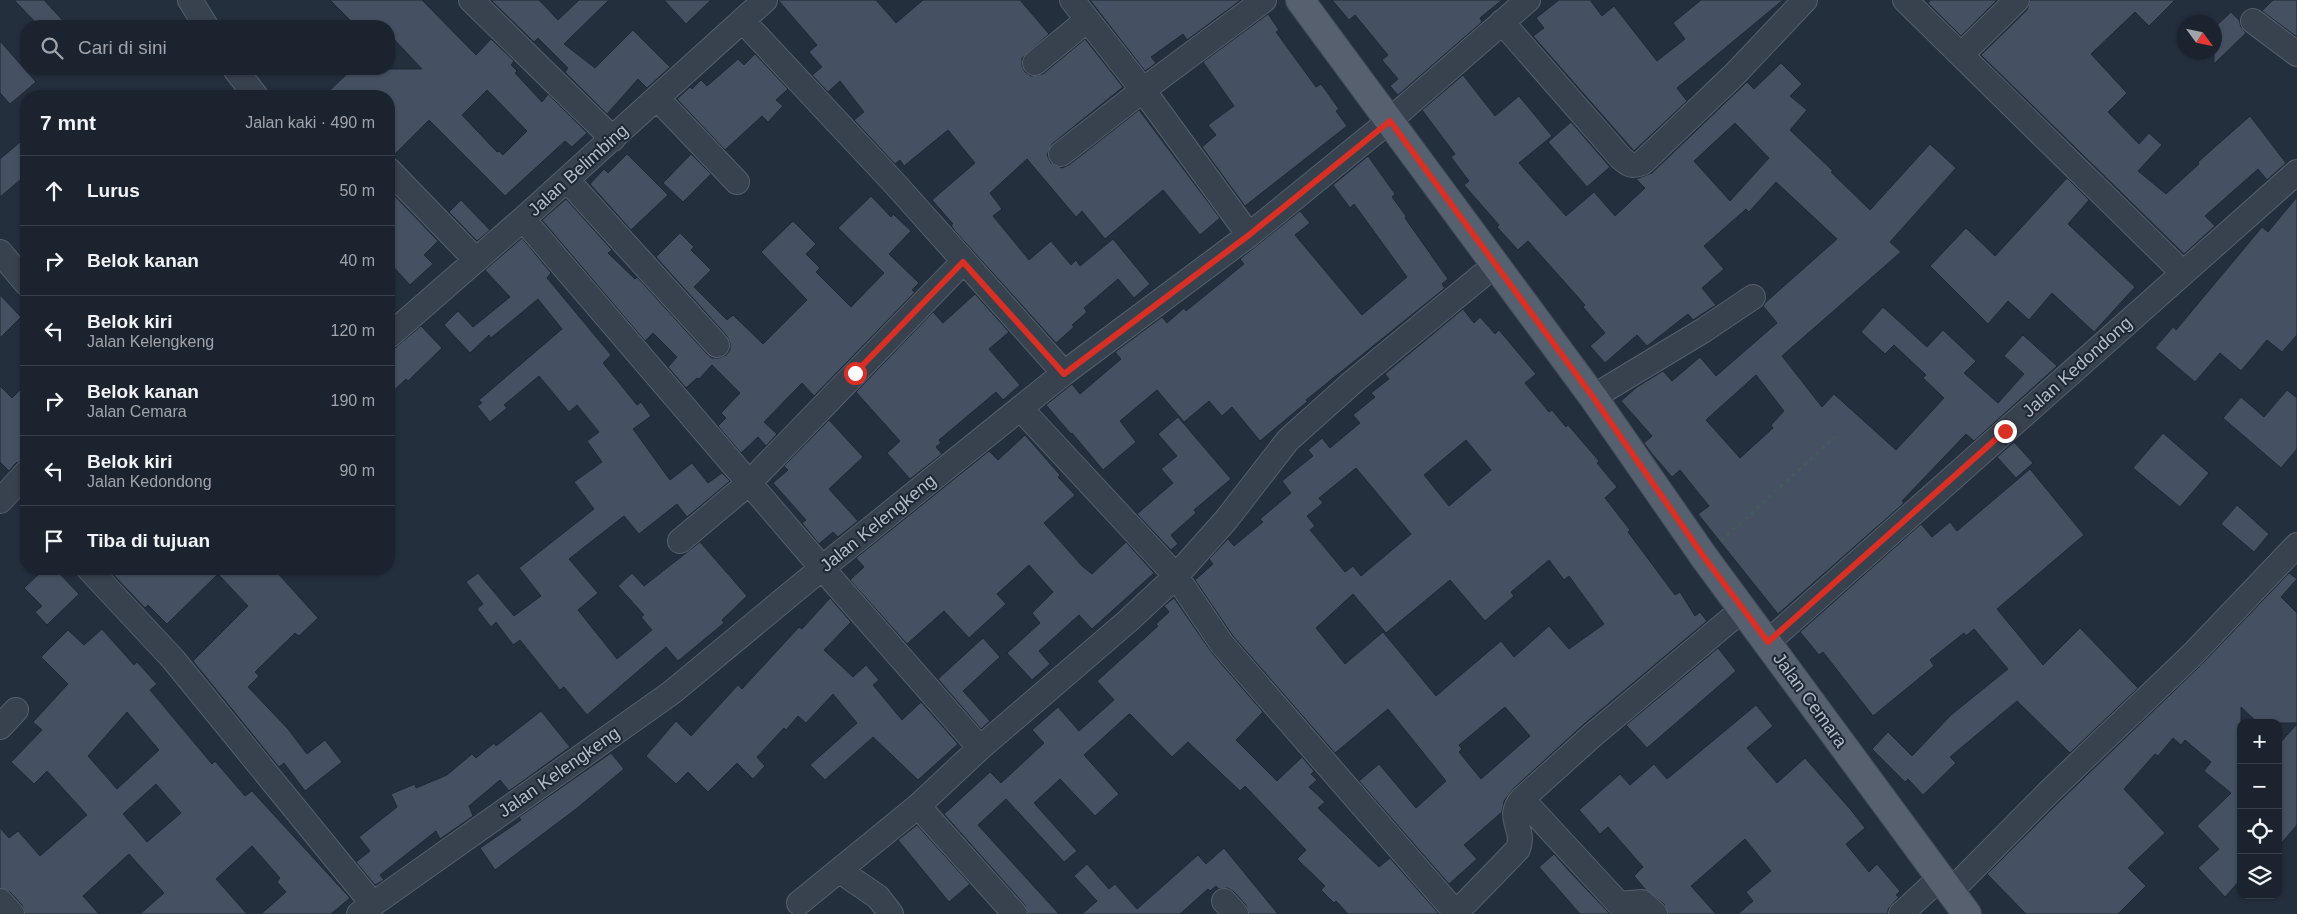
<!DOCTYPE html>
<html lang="id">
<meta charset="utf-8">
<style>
body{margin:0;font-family:Arial,sans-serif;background:#242b36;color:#f1f3f6}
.controls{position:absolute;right:15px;bottom:15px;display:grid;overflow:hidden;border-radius:10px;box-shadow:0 1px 4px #0004}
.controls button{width:45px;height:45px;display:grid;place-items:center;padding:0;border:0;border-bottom:1px solid #39404a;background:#1b232e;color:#f1f3f6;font:25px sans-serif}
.compass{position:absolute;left:2177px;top:15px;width:45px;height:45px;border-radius:50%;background:#1b232e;box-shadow:0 1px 4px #0004;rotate:123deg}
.stop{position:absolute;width:15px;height:15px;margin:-11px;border:4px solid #d93025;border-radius:50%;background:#fff}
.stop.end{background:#d93025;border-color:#fff;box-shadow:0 1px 5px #0008}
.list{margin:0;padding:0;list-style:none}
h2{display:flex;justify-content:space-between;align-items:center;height:65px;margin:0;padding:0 20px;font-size:21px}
h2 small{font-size:16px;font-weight:400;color:#a0a4aa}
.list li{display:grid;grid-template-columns:32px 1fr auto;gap:15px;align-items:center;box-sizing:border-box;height:70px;padding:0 20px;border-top:1px solid #39404a}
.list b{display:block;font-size:19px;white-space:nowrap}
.list p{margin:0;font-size:16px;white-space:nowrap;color:#a0a4aa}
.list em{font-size:16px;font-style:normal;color:#a0a4aa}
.icon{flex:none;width:28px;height:28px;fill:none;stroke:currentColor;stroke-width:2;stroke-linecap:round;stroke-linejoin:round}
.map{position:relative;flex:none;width:2297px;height:914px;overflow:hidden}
.search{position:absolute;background:#1b232e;box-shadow:0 1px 4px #0004;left:20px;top:20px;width:375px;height:55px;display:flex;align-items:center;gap:12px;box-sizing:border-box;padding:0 18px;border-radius:20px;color:#a0a4aa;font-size:19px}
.panel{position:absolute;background:#1b232e;box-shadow:0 1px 4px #0004;left:20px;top:90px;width:375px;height:485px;border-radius:20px}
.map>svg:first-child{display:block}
</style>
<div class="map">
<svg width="2297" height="914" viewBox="0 0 2297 914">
<rect width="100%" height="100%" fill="#242f3e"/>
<path fill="#455162" stroke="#1f2835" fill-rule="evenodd" d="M14,0H44L68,26H39Z
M330,0H422L476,55L491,39L514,61L511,65L517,71L515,73L542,102L548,94L587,133L572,147L565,141L505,196L429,120L392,157H389V96H324L352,69H422L389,34V26H356ZM487,90L527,131L503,155L499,151L497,152L462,115Z
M491,0H539L558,20L579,0H609L564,44L595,68L633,30L670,67L647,88L638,79L607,114L565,72L568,68L538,38L534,42Z
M664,0H711L686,24Z
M778,0H876L896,23L923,0H1020L1049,34L1022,58V66L1025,72L1031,76L1043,74L1085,39L1123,87L1052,144L1047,155L1051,163L1062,168L1069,165L1139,110L1220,218L1200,235L1163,190L1105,239L1082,211L1076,217L1027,159L990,193L1002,209L993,216L1029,260L1051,241L1071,265L1076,260L1080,266L1113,239L1150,284L1134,298L1118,279L1084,308L1087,312L1072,325L1074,327L1056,343L955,231L951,225L953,224L932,200L975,163L948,130L904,166L900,160L895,164L854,120L864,112L840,81L828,92L812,75L822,67L809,52L817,45Z
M1090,0H1241L1187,40L1183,34L1151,57L1156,63L1145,71Z
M1332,0H1502L1480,18L1482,22L1398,95L1390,86L1398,79L1382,60L1388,55L1355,15L1349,20Z
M1559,0H1590L1602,16L1614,6L1657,61L1685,39L1673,23L1701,0H1783L1677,88L1687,101L1634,151L1533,36L1544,28L1536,18Z
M1930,0H1997L1961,36L1928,3Z
M2030,0H2175L2149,26L2135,12L2091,54L2127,93L2108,112L2139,144L2149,133L2162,145L2138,171L2166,194L2199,164L2198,162L2250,116L2286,163L2267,180L2258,169L2205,216L2215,226L2184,254L1981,55L2027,10Z
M2273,0H2297V37L2262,11Z
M2231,12L2239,20L2241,27L2246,33L2214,64V28Z
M1268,14L1279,30L1276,32L1316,87L1321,84L1339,109L1336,111L1347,126L1245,206L1202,147L1216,135L1208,125L1234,106L1203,62Z
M0,41L36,82L10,104L0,93Z
M755,54L788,89L776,100L783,106L768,122L762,116L725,150L677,99L690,87L692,89L701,80L707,86L738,59L744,65Z
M1781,63L1802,84L1790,96L1807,110L1790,130L1833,171L1831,172L1870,210L1930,144L1956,168L1890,242L1901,252L1782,356L1822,407L1834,394L1896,450L1944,398L1923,378L1926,375L1894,345L1885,354L1861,332L1883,307L1927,347L1943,330L1976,361L1964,373L1998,403L2024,374L2004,356L2023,335L2057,366L1974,441L1966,434L1902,501L1904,503L1778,614L1698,514L1709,506L1680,470L1672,477L1652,454L1644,443L1652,436L1621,401L1637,387L1663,371L1672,381L1700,357L1716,376L1777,323L1763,306L1766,302L1837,239L1776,182L1749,212L1746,209L1704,246L1724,269L1702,288L1716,305L1693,320L1688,314L1647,346L1637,335L1605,363L1590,346L1605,333L1583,307L1585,305L1528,241L1518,250L1497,227L1499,225L1464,185L1469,181L1451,157L1455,154L1422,110L1463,75L1495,116L1519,96L1552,136L1519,163L1566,216L1594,192L1615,216L1645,188L1636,179L1652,173L1747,82L1754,89ZM1735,123L1769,158L1730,201L1694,161ZM1756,375L1784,411L1771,425L1773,428L1740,458L1706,420Z
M1571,122L1610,167L1587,187L1548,142Z
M26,137V175L0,197V159Z
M627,154L668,195L631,230L590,184L604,169L608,173Z
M691,154L711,174L683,202L663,183Z
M1368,156L1395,194L1392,197L1406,216L1405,218L1448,279L1442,284L1445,288L1306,400L1308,401L1260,441L1232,407L1222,416L1209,401L1184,422L1157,390L1120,421L1136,442L1103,470L1072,433L1071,434L1046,405L1072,384L1080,394L1121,359L1115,352L1162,317L1167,323L1184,308L1186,311L1244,264L1240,259L1300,211L1310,223L1295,235L1362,315L1407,277L1354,204L1350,208L1333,185Z
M2067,178L2089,200L2068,224L2135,287L2094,332L2052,293L2029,320L2008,301L1988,324L1930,266L1966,228L1995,256Z
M389,190L438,241L424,255L433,264L410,285L389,262Z
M871,196L891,217L893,214L911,231L889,254L919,283L912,290L915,292L814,396L802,383L764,422L777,434L766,446L758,437L741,453L718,426L726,418L721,413L740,393L712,365L699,379L697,378L686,388L668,367L677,357L653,333L645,341L542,220L566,199L612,250L608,253L635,279L637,277L707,354L712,358H719L726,355L730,350V343L727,336L656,257L680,233L694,247L691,250L711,270L694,287L727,320L733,315L763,344L807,300L761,252L793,221L816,244L806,254L820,268L816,272L851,307L884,273L838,228Z
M2297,197V335L2282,352L2267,340L2241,371L2220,353L2195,382L2155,348L2173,327L2176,330L2262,227L2268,232Z
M461,200L490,230L477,241L449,212Z
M522,238L551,273L547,278L611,355L603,363L637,405L641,402L651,416L633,429L670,480L692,463L708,483L722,473L730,481L687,517L677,504L639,534L624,516L569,559L598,593L578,610L617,659L652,630L641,617L644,615L618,586L632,573L644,586L700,542L747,596L722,620L724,623L678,661L666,647L587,715L564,687L560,690L520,640L513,645L496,622L491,627L477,609L483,604L466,582L478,573L514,616L541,596L519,568L594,509L574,482L602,462L587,441L599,432L577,405L569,412L539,376L504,405L507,408L490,422L477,406L482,403L479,400L562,329L538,299L491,338L489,335L470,353L444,325L458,311L473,327L510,297L485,270Z
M975,294L1009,332L989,349L1020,385L1003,400L996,392L939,440L941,443L936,447L942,454L910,479L887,453L900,441L856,392L933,312L943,323Z
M0,295L21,317L0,338Z
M1463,309L1474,323L1480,317L1495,334L1499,330L1536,374L1525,383L1549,412L1552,410L1566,427L1568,425L1599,461L1597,463L1617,487L1605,498L1630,530L1628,532L1675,595L1680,592L1695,616L1700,612L1707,621L1584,724L1513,789L1504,801L1502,812L1464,845L1477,859L1449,884L1359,781L1379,764L1416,808L1446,781L1388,709L1335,753L1233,636L1195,580L1213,564L1209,559L1228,539L1234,546L1263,522L1260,519L1291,493L1282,481L1313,456L1308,450L1322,438L1330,448L1360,423L1353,415L1375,397L1371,393L1389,379L1385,374ZM1466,440L1491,470L1449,506L1424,475ZM1356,468L1411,534L1361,576L1353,566L1345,572L1310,530L1315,526L1307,516L1323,503L1319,498ZM1549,560L1564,580L1569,576L1604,624L1569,649L1549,626L1514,657L1501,641L1436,696L1383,632L1345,664L1316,628L1353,594L1386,633L1450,580L1485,621L1514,596L1511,592ZM1505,707L1530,736L1481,779L1459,752L1462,749L1459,745Z
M421,326L442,348L408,381L406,379L389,395V353Z
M26,384V460L16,463L9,471L0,462V386L12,398Z
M2287,390L2297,398V449L2281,468L2223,418L2241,397L2264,417Z
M1178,417L1231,479L1194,510L1196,513L1171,535L1178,544L1171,550L1137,514L1173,483L1161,469L1177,456L1158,434Z
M829,420L863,457L829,489L858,521L838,537L833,532L819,544L802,523L806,520L773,483L788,470L784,466Z
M2163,433L2209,473L2180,507L2133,468Z
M1025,435L1060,475L1058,477L1075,495L1044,523L1082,566L1092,574L1126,542L1154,573L1092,629L1079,615L1039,651L1050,664L1032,680L1007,653L1040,623L1032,613L1053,592L1029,565L997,594L1006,604L969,638L944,611L907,644L850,580L864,567L856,558L989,451L998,460Z
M2014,442L2033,463L2016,478L1997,457Z
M2030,469L2084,535L1997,609L2043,665L2080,628L2138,688L2070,753L2017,701L1950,757L1956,763L1923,795L1908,779L1905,782L1872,749L1888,732L1912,756L1951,715L2008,669L1974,629L1966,636L1964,633L1930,660L1934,666L1873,716L1823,652L1819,655L1800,632L1921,524L1932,537L1950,522L1957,531Z
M2237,505L2269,534L2254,552L2221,524Z
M44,569H55L79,594L47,625L35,612L42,606L24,588Z
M108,569H274L318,618L299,636L295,633L255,672L259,676L248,687L288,729L307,754L325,740L342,762L305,791L284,763L279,767L193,661L248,606L218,574L167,624L148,605L145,608Z
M2289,573L2297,579L2281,597L2297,613V723H2258L2241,707V879L2225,897L2198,868L2219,849L2197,826L2231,793L2204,771L2211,762L2185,740L2181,745L2173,738L2158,756L2155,754L2124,789L2165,833L2128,868L2146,886L2118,914H2026L1987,874L2059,802L2202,664Z
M830,598L851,622L824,650L853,677L866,665L879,680L873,685L902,720L921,702L958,744L918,780L873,737L825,780L810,765L857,723L833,694L806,723L798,716L786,730L784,728L757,757L765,766L753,779L737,763L708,792L688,772L676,784L646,756L676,721L691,736L738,685L742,689L799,627L802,629Z
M1174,598L1212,653L1263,712L1236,740L1277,781L1302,757L1314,771L1311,774L1317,780L1309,787L1325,802L1318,808L1379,867L1390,858L1439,914H1348L1336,901L1334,903L1321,890L1325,886L1297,859L1306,850L1245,786L1240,791L1188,742L1172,757L1130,714L1128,715L1084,755L1119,794L1095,816L1060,779L1034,803L1077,851L1064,862L1006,799L978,825L1059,914H1028L1025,905L944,814L990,772L1001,783L1044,743L1032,730L1058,707L1079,731L1114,700L1097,681L1158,626L1156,624L1169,612L1164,606Z
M102,629L134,665L137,662L157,684L150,690L212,764L215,761L245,796L252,791L350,898L331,914H261L286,892L277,882L280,878L252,846L216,879L247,914H140L164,893L129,854L83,896L99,914H25L22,905L10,892L0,888V828L9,838L18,831L40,856L87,815L47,771L34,784L11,762L42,730L33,722L68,684L41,657L68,630L84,645ZM127,712L159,750L117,789L88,756ZM156,784L181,813L147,842L123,814Z
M983,638L1000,657L963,691L990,721L981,729L938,679Z
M1718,648L1736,671L1647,748L1626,725Z
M1756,705L1773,726L1747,748L1777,783L1805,758L1851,810L1865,828L1846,844L1869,872L1877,864L1900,891L1896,895L1899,897L1888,909V914H1738L1753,901L1746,892L1771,871L1745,839L1691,886L1716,914H1668L1664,904L1645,889L1634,876L1643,867L1608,827L1600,834L1579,810L1620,774L1630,785L1654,764L1667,779Z
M541,711L570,747L509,791L500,780L469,806L473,816L440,839L436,831L380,875L384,880L375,885L356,862L370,851L359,837L397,807L391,794L415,784L416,788L447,775L472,754L476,758L494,743L496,746Z
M2297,724V825L2278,847V745Z
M611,753L624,769L576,809L495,870L480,848L521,820L519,817Z
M917,825L970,884L949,902L898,840Z
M1224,848L1278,914H1249L1246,905L1234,892L1228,888L1219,889L1216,886L1210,891L1208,889L1180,914H1082L1097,901L1074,876L1087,864L1109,889L1115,884L1137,909L1198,855L1206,864Z
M1554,854L1570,872L1610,914H1580L1539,867Z"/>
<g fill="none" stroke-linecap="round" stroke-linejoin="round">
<g stroke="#565f6c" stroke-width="26">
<path id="minor" d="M190,0L206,26
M471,0L613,139
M1072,0L1143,90L1249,235
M1905,0L2183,273
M743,21L897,186L1064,373
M2253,21L2297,54
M1502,22L1621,158C1629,165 1632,167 1642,163L1735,74L1805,0
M1961,55L2017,0
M1035,63L1087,20
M235,69L256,96
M657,98L737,182
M1061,154L1143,90L1264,0
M389,170L476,260
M567,180L717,345
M523,219L822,568L980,748
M0,252L26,283
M389,336L523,219L765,0
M1593,397L1704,330L1753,297
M1021,409L1176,576L1222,644L1456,913
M0,501L26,473
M680,541L749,483L963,262
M89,569L173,659L372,903
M1768,642L2297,172
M0,727L16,710
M1522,799L1619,904L1642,902L1655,914
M918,806L1015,914
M840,871L878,897L891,914
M1950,892L2049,792L2192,655L2297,545
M0,901L12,914
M1224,901L1236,914
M799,903L918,806L980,748L1129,620L1176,576L1226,520L1288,440L1354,381L1496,264
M359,914L671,693L822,568L1064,373L1249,235L1389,121L1528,0
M1455,914L1518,849C1526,829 1505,818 1522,799L1593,735L1743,609
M1901,914L1940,878"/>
</g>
<g stroke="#414a57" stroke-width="30">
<path id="major" d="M1300,0L1593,397L1704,557L1967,914"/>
</g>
<path stroke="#44595c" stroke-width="3" stroke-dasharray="4 4" stroke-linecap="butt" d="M1721,541L1835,437"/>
<use href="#minor" stroke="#38414e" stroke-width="24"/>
<use href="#major" stroke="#56606e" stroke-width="28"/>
</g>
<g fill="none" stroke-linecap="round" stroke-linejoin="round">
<path stroke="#d93025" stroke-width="6" d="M855,373L963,262L1064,374L1249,235L1390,121L1593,397L1704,557L1768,642L2005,431"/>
</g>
<g text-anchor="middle" stroke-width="4" stroke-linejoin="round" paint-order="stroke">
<g font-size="18" fill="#b4bcc9" stroke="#1d2633">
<text transform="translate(578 170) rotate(-42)" y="6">Jalan Belimbing</text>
<text transform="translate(2077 367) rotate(-42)" y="6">Jalan Kedondong</text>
<text transform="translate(878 523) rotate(-39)" y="6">Jalan Kelengkeng</text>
<text transform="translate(1810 700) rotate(54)" y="6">Jalan Cemara</text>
<text transform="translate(559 772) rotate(-35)" y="6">Jalan Kelengkeng</text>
</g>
</g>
</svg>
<div class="controls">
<button>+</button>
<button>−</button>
<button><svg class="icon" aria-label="locate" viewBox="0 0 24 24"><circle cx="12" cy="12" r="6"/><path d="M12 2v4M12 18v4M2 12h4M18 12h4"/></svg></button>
<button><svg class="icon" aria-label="layers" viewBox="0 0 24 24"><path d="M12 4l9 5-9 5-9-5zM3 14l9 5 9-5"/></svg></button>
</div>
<svg class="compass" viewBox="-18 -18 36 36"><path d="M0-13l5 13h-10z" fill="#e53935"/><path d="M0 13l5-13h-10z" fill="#a0a4aa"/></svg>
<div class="stop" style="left:855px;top:373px"></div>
<div class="stop end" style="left:2005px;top:431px"></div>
<div class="search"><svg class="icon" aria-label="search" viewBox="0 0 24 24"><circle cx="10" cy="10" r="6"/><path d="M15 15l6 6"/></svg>Cari di sini</div>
<section class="panel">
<h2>7 mnt<small>Jalan kaki · 490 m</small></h2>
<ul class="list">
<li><svg class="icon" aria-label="ahead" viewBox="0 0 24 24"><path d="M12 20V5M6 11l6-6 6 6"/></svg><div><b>Lurus</b></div><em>50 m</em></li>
<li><svg class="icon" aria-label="right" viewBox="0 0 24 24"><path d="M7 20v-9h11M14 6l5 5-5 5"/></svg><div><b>Belok kanan</b></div><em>40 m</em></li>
<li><svg class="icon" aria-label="left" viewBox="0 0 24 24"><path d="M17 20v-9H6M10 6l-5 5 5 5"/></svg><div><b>Belok kiri</b><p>Jalan Kelengkeng</p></div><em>120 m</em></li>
<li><svg class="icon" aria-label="right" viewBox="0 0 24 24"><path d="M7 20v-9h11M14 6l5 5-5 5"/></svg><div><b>Belok kanan</b><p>Jalan Cemara</p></div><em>190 m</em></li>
<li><svg class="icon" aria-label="left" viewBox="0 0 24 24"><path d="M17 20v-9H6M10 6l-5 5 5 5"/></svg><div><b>Belok kiri</b><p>Jalan Kedondong</p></div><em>90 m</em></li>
<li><svg class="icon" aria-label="arrive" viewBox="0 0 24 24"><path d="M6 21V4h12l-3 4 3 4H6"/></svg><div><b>Tiba di tujuan</b></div></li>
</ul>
</section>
</div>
